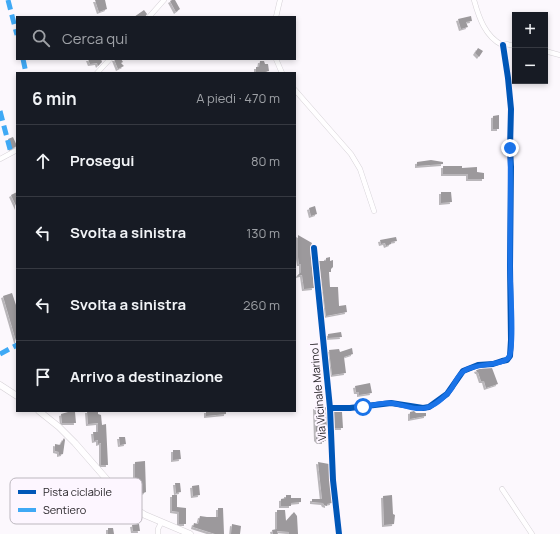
<!DOCTYPE html>
<html lang="it">
<meta charset="utf-8">
<style>
body{margin:0;font-family:Manrope,sans-serif;background:#242831;color:#f1f3f6}
.controls{position:absolute;right:12px;top:12px;display:grid;overflow:hidden;border-radius:0px;box-shadow:0 2px 6px #0003}
.controls button{width:36px;height:36px;display:grid;place-items:center;padding:0;border:0;border-bottom:1px solid #363941;background:#171b24;color:#f1f3f6;font:20px sans-serif}
.stop{position:absolute;width:12px;height:12px;margin:-9px;border:3px solid #1a73e8;border-radius:50%;background:#fff}
.stop.end{background:#1a73e8;border-color:#fff;box-shadow:0 1px 4px #0008}
.list{margin:0;padding:0;list-style:none}
h2{display:flex;justify-content:space-between;align-items:center;height:52px;margin:0;padding:0 16px;font-size:17px}
h2 small{font-size:13px;font-weight:400;color:#9ea1a6}
.list li{display:grid;grid-template-columns:26px 1fr auto;gap:12px;align-items:center;box-sizing:border-box;height:72px;padding:0 16px;border-top:1px solid #363941}
.list b{display:block;font-size:15px;white-space:nowrap}
.list em{font-size:13px;font-style:normal;color:#9ea1a6}
.icon{flex:none;width:22px;height:22px;fill:none;stroke:currentColor;stroke-width:2;stroke-linecap:round;stroke-linejoin:round}
.map{position:relative;flex:none;width:560px;height:534px;overflow:hidden}
.search{position:absolute;background:#171b24;box-shadow:0 2px 6px #0003;left:16px;top:16px;width:280px;height:44px;display:flex;align-items:center;gap:10px;box-sizing:border-box;padding:0 14px;border-radius:0px;color:#9ea1a6;font-size:15px}
.panel{position:absolute;background:#171b24;box-shadow:0 2px 6px #0003;left:16px;top:72px;width:280px;height:340px;border-radius:0px}
.map>svg:first-child{display:block}
</style>
<div class="map">
<svg width="560" height="534" viewBox="0 0 560 534">
<defs>
<filter id="shadow"><feDropShadow dx="-2" dy="2" stdDeviation="0" flood-color="#0004"/></filter>
</defs>
<rect width="100%" height="100%" fill="#fcf8fd"/>
<path fill="#9c999c" filter="url(#shadow)" d="M95,0H105L107,9L99,12Z
M172,0H175L180,9L176,12L170,1Z
M144,10L147,14L145,17H134Z
M471,16L472,21L466,22L468,27L461,29L458,19Z
M478,48L483,51L479,57L475,53Z
M88,59H101L102,62L98,66L97,63L90,64Z
M114,59H121L123,62L121,63L124,66L118,69Z
M260,61H264L265,64H268L269,71L265,72L266,73L260,72L256,73V67H259Z
M499,115V129H493V116Z
M13,137L17,146L11,149L8,139Z
M431,160L443,162V164L417,166V162Z
M443,166H462V168L477,167V172L484,173V179H468V174H443Z
M17,192V208L11,195Z
M441,192H451L452,202L441,203Z
M315,206L317,214L311,216L309,208Z
M298,235L312,243L310,248L314,288L304,289L302,275L297,276L301,272V264H299L298,257Z
M396,237L397,241L391,242V244L386,246L385,243L381,244L380,240Z
M330,257V261L333,260V267L331,269V272H329L330,287H338L339,306L346,305L347,312L326,316L319,261H326V258Z
M12,293L17,308V341H16L3,296Z
M341,332L342,337L328,338V334Z
M352,348L353,354L344,357L346,373L332,375L329,350L339,349L340,352Z
M483,368H492L498,384L486,388L484,381H481L478,372H477L476,370Z
M370,383L372,393L359,395V392H356L355,386Z
M315,407H326L328,439H324V442H319L316,439Z
M87,411H98V414L101,415L102,425L106,424L108,465H101V443L98,444V440L94,441L93,432H98V423L88,424Z
M206,411H226V414L206,416Z
M414,411L416,413H426V416L410,419V412Z
M68,412H75L76,423H62L61,414Z
M334,412H342L343,428H335Z
M119,437H125L126,444L120,445Z
M64,438L65,440L63,454L59,455V452L55,451V444L60,445Z
M173,450H180L181,459L173,460Z
M145,461L146,492L141,494L140,489H135V462Z
M318,462L329,464L332,503L327,504V506L324,505L323,503L312,502V499H322Z
M175,483H180L181,492L176,493Z
M199,485L200,495L193,496L192,486Z
M172,495H177V507L186,508V524H179V512L172,511Z
M286,495H291V498H301V502L291,503V506H281V499L286,498Z
M392,495L393,514L395,515L394,524L384,525L383,496Z
M218,508H223L224,534H215L193,527L194,523L198,524L200,516L207,517H218Z
M277,510H285L286,521L294,512L297,516L298,534H289V532L277,531L278,534H273L272,530L277,529Z
M139,524L140,531H133L132,525Z
M232,524L241,526L240,534H231Z
M108,528H113L114,534H108Z"/>
<g fill="none" stroke-linecap="round" stroke-linejoin="round">
<g stroke="#d6d2d7" stroke-width="5.5">
<path id="street" d="M474,0C479,18 485,36 502,45L506,44L515,46
M149,17L164,0
M276,17L280,0
M545,51L560,55
M276,59L282,73
M97,73L110,59
M295,90L351,154L360,169L374,211
M0,159L17,150
M314,248L330,408L333,480L339,534
M330,408H350L391,403L423,408L429,407L447,394L463,371L478,365L493,364L502,361L507,360L510,356L511,340L510,266L511,167L510,148L511,109L508,78L503,45
M502,489L532,534
M158,534V529L161,523"/>
</g>
<g stroke="#d6d2d7" stroke-width="7">
<path id="secondary" d="M0,385L17,396
M39,411L59,427L75,443L129,505L145,515L190,534"/>
</g>
<use href="#street" stroke="#fffeff" stroke-width="4.5"/>
<use href="#secondary" stroke="#fffeff" stroke-width="6"/>
<path stroke="#3fa9f5" stroke-width="5" stroke-dasharray="10 5" stroke-linecap="butt" d="M8,0L17,35
M23,59L26,73
M0,111L11,153
M0,354L17,345"/>
<g stroke="#fdf6ff" stroke-width="8">
<path id="cycleway" d="M314,248L330,408L333,480L339,534
M330,408H350L391,403L423,408L429,407L447,394L463,371L478,365L493,364L502,361L507,360L510,356L511,340L510,266L511,167L510,148L511,109L508,78L503,45"/>
</g>
<use href="#cycleway" stroke="#0057b8" stroke-width="6"/>
</g>
<g fill="none" stroke-linecap="round" stroke-linejoin="round">
<path stroke="#1a73e8" stroke-width="5" d="M363,407C372,405 381,403 390,403C402,404 417,412 429,407C437,404 447,395 452,388C455,382 458,375 464,371C475,363 504,366 509,357C515,346 510,283 510,266C510,227 511,188 510,148"/>
</g>
<g text-anchor="middle" stroke-width="4" stroke-linejoin="round" paint-order="stroke">
<g font-size="11" fill="#29262a" stroke="#fdf6ff">
<text transform="translate(318 392) rotate(-95)" y="4">Via Vicinale Marino I</text>
</g>
</g>
<rect x="10" y="478" width="132" height="46" rx="6" fill="#fdf6ff" stroke="#bdb8bf" stroke-width="1"/>
<rect x="18" y="490" width="18" height="4" fill="#0057b8"/>
<rect x="18" y="508" width="18" height="4" fill="#3fa9f5"/>
<g font-size="11" fill="#29262a">
<text x="43" y="496">Pista ciclabile</text>
<text x="43" y="514">Sentiero</text>
</g>
</svg>
<div class="controls">
<button>+</button>
<button>−</button>
</div>
<div class="stop" style="left:363px;top:407px"></div>
<div class="stop end" style="left:510px;top:148px"></div>
<div class="search"><svg class="icon" aria-label="search" viewBox="0 0 24 24"><circle cx="10" cy="10" r="6"/><path d="M15 15l6 6"/></svg>Cerca qui</div>
<section class="panel">
<h2>6 min<small>A piedi · 470 m</small></h2>
<ul class="list">
<li><svg class="icon" aria-label="ahead" viewBox="0 0 24 24"><path d="M12 20V5M6 11l6-6 6 6"/></svg><div><b>Prosegui</b></div><em>80 m</em></li>
<li><svg class="icon" aria-label="left" viewBox="0 0 24 24"><path d="M17 20v-9H6M10 6l-5 5 5 5"/></svg><div><b>Svolta a sinistra</b></div><em>130 m</em></li>
<li><svg class="icon" aria-label="left" viewBox="0 0 24 24"><path d="M17 20v-9H6M10 6l-5 5 5 5"/></svg><div><b>Svolta a sinistra</b></div><em>260 m</em></li>
<li><svg class="icon" aria-label="arrive" viewBox="0 0 24 24"><path d="M6 21V4h12l-3 4 3 4H6"/></svg><div><b>Arrivo a destinazione</b></div></li>
</ul>
</section>
</div>
